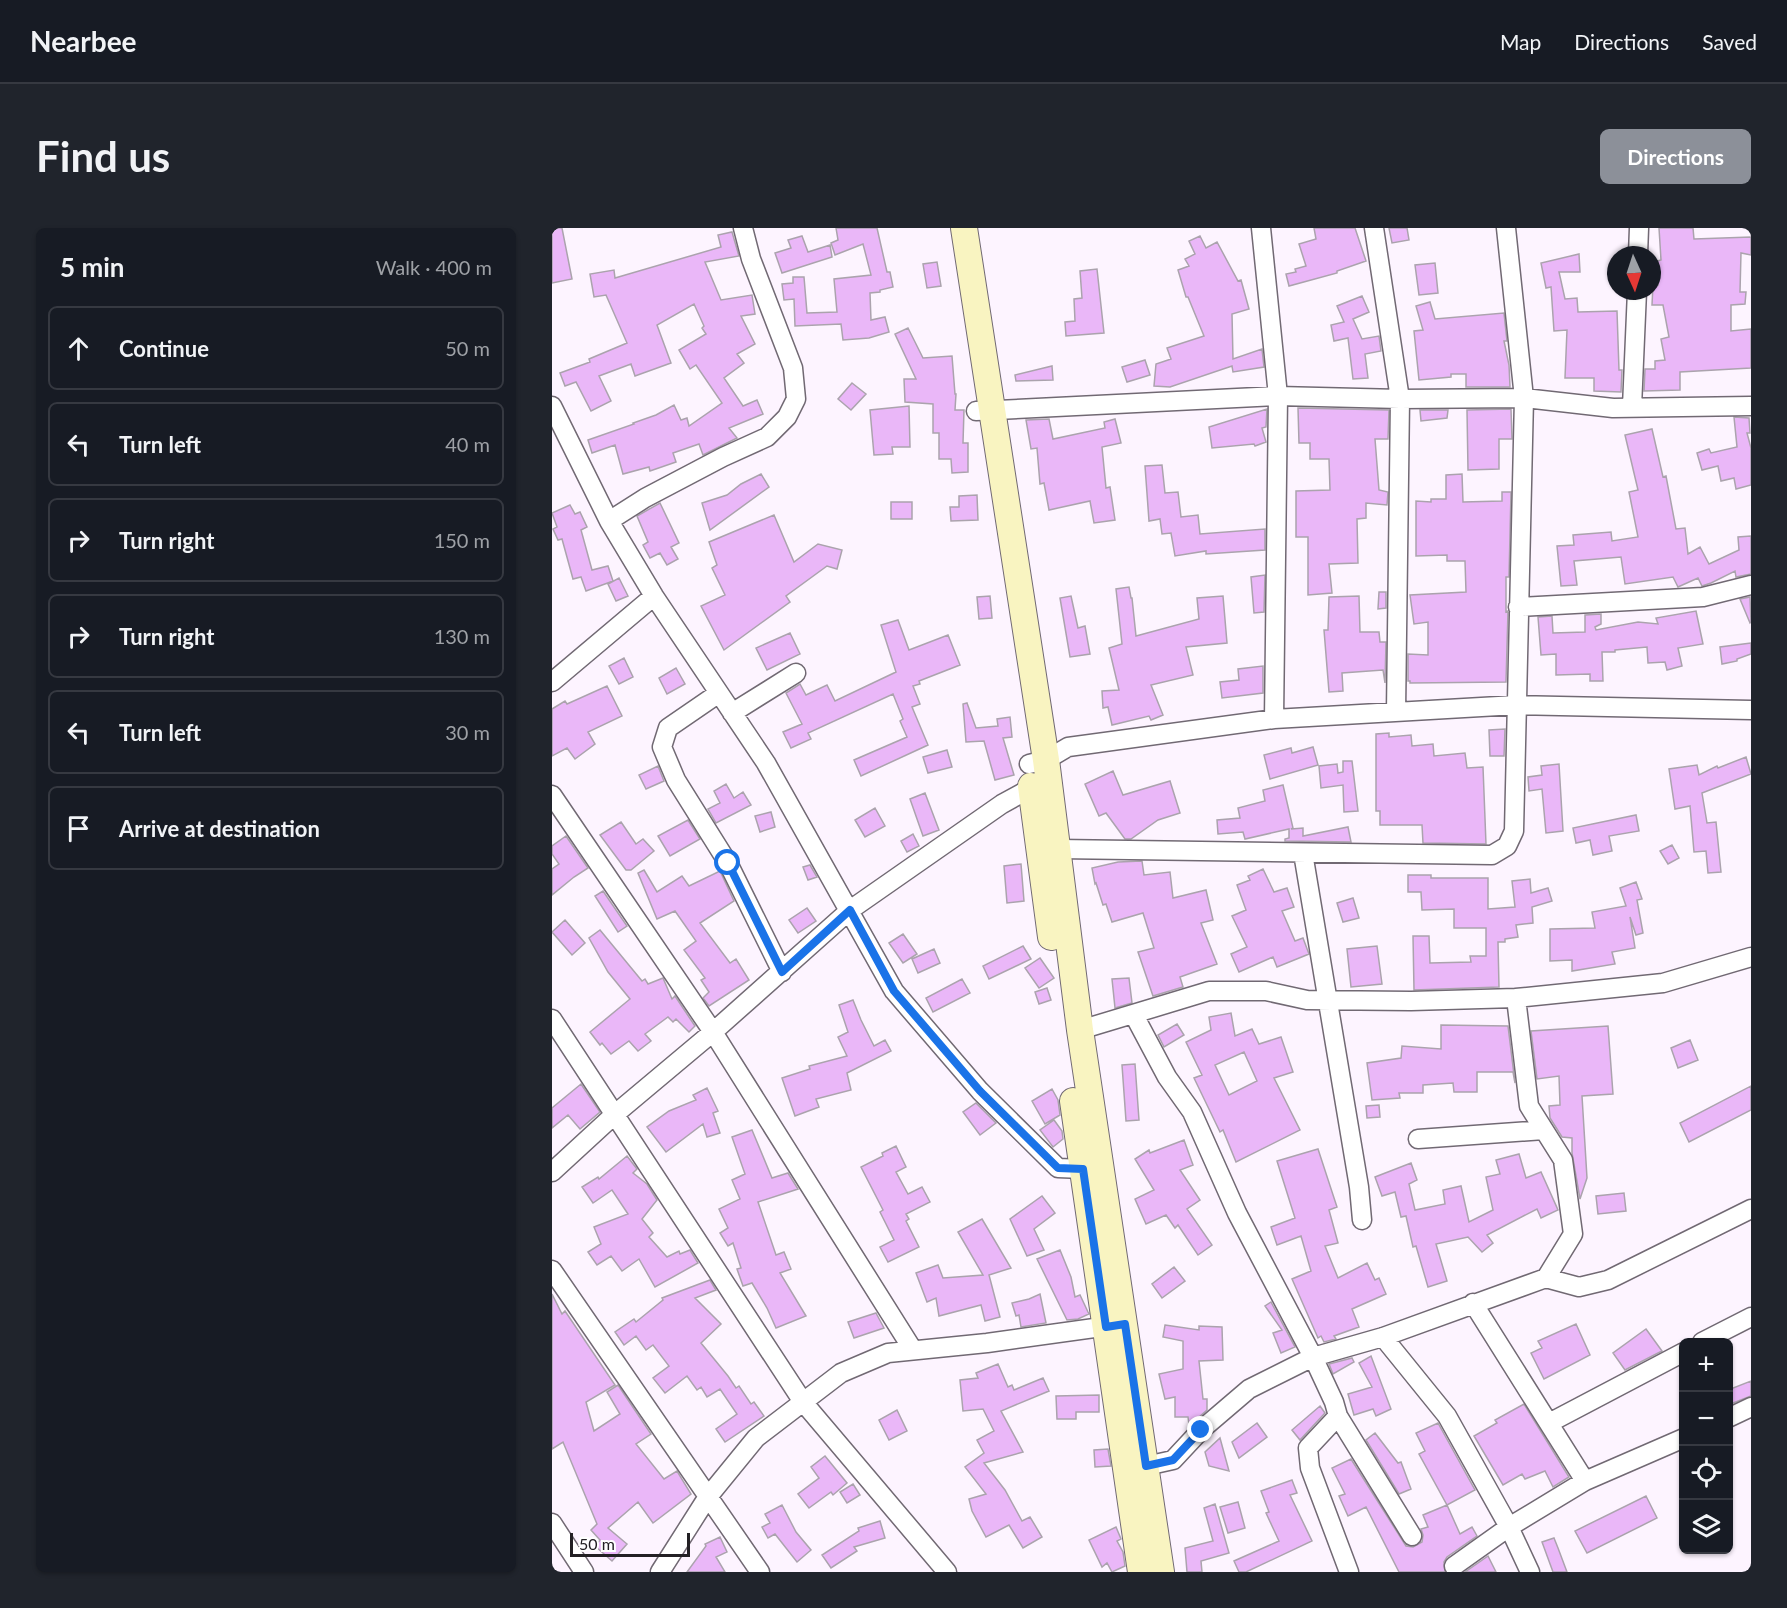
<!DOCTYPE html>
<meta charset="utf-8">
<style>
body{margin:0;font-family:Lato,sans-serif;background:#20242c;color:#f1f3f6}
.controls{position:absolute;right:18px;bottom:18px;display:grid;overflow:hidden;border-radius:9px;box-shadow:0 2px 4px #0004}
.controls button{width:54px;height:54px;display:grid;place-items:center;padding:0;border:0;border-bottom:2px solid #363941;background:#171b24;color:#f1f3f6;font:30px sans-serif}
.compass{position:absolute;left:1055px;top:18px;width:54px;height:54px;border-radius:50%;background:#171b24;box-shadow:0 2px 4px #0004;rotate:177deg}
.scale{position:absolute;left:18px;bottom:15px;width:120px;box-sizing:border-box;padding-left:6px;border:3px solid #232024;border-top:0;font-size:16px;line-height:21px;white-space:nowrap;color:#232024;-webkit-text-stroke:4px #fff;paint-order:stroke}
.stop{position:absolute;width:18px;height:18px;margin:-14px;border:4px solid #1a73e8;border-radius:50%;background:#fff}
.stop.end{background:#1a73e8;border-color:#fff;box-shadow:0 2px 6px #0008}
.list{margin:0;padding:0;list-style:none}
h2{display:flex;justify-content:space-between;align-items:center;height:78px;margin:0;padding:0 24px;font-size:26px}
h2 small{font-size:20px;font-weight:400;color:#9ea1a6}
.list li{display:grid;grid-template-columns:39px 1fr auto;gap:18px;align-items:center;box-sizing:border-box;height:84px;margin:0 12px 12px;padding:0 12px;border:2px solid #363941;border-radius:9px}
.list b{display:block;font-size:22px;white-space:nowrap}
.list em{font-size:20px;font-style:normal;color:#9ea1a6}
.icon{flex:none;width:33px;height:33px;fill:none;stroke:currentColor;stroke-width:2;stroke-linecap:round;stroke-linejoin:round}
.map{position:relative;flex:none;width:1199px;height:1344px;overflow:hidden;border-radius:9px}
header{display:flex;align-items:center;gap:36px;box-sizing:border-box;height:84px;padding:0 30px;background:#171b24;border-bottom:2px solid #363941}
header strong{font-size:28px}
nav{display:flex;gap:33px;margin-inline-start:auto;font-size:21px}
.intro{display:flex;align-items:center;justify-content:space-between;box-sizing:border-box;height:144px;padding:0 36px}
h1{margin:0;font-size:42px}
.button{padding:15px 27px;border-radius:9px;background:#8c9099;color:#fff;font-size:21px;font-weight:700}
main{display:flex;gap:36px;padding:0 36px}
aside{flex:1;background:#171b24;border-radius:9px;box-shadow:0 2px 4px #0004}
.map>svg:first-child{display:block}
</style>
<header>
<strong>Nearbee</strong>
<nav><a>Map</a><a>Directions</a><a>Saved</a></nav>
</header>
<div class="intro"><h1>Find us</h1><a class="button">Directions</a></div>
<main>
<aside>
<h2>5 min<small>Walk · 400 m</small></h2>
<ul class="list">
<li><svg class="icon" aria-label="ahead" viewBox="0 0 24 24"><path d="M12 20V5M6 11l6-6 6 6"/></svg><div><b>Continue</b></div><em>50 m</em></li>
<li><svg class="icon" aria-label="left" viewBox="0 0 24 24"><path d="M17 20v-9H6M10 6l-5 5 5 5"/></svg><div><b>Turn left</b></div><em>40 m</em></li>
<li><svg class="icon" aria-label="right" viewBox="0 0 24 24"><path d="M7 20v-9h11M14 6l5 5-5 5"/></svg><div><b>Turn right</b></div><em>150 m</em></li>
<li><svg class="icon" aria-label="right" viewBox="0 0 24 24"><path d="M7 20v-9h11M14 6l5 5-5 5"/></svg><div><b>Turn right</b></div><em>130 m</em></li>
<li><svg class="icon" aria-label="left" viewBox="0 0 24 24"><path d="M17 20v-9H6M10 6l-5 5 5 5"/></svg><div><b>Turn left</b></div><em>30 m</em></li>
<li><svg class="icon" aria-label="arrive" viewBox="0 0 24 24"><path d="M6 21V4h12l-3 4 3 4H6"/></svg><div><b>Arrive at destination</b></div></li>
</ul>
</aside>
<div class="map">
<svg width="1199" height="1344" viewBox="0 0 1199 1344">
<rect width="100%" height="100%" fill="#fdf4ff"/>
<path fill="#eab7f8" stroke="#aba3ad" stroke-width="1.5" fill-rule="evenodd" d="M0,0H10L20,51L0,55Z
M284,0H325L335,44H338L341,59L328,62V64L318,65L319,92L333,89L337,104L317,110L291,112L289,96L243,98L242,71L232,72L230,56L241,55V49H252L255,85L285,84L282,51L319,47L311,16L283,27L279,15L286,12Z
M762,0H803L814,33L785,43V45L737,58L734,46L744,44L743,41L754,38L747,16L764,11Z
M837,0H855L857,12L840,15Z
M1107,0H1141L1142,11L1199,9V27L1189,25L1188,64H1194L1193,76L1179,77V103L1199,101V140L1128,144V162L1092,163L1093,141H1103V133L1113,132L1109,111L1117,109L1111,77H1100L1101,57H1106L1105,33L1109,32Z
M180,4L187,28L153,34L169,72L200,67L203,86L189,88L203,116L185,126L192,135L172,150L191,178L205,172L211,186L177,200L185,210L151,227L147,216L121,225L124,234L98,243L97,239L71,246L63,217L40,225L36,212L82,196L81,195L104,187L122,177L129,192L135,190L137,198L170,175L144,137L138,141L127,122L154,106L150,100L152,98L142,76L105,97L119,135L83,148L79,136L47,148L59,173L39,183L24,154L13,158L8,145L38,134L37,131L75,115L54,67L42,69L38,46L62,42L63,50L169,19L166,7Z
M250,8L256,24L278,17L280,29L230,45L223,25L239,20L236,12Z
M648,8L654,20L665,14L686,53L689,52L697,81L680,86L681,131L710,121L712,139L681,144L680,138L618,159L602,158L604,136L619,131L615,120L652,108L636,69H634L626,42L637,38L633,31L643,26L637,13Z
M1027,26L1028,44H1007L1013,71L1025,70L1026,84L1065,83L1067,142H1070L1069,164L1042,163V150H1013L1015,102L1002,103L999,59L994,60L989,35Z
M385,34L389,58L375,60L371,36Z
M883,35L886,65L867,67L863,37Z
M545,41L552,105L514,108L513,94L523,93L522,71L530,70L528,43Z
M810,68L817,84L801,91L810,111L827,108L829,123L813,126L816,150L801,151L796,110L782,113L779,97L792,94L785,78Z
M878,74L883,91L952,85L955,113H952L957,137L958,159H914V146H899V149L867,152L862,103L871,102L864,78Z
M356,100L371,130L400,128L403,166H404L403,182H412L411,215H416V244L400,245L399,231H387V205H381V176L353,174L352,151H364L343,106Z
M593,132L598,147L575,154L570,139Z
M500,138L501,152L464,153L463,147Z
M300,155L314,166L299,182L286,171Z
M357,178L358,219H340L341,226L322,227L318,182Z
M746,180L837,182L836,211H823L827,262L836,264L835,277L814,275V290L805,291L806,335L777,336L780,365L756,367V309H744V263L778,262L777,231H758V215H747Z
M715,181L714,199L710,200L714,214L703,218L702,216L660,220L657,199Z
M959,181L960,211H947V241L916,242L915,182Z
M868,182H896L895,190L869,193Z
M1182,189L1197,190L1198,205H1195L1199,220V257L1184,261L1182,250L1169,253L1166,238L1150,242L1145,225L1157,221L1159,225L1185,219Z
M497,191L501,211L553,200L552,194L563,191L569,215L550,219L554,260L558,259L563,292L542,295L538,273L497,282L492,255L488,256L485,220L479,221L474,192Z
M1100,201L1111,249L1114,248L1124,301L1133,300L1136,326L1148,319L1157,336L1187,322L1186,309L1199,308V346L1184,349L1183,343L1159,355L1150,358L1146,350L1126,359L1121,349L1073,356L1069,329L1022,333L1025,357L1009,358L1005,318L1022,317L1021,307L1059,304L1060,313L1086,309L1077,264L1086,262L1073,207Z
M610,237L613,265L626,264L629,289L646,287L648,306L713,301V322L654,326V323L623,328L619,305L610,306L608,291L597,293L593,238Z
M209,246L217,259L158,302L150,275L175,267L189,256Z
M910,246L911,274L950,273V264H959L957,349H954V384L956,383L954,454L858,455V453H856V426L876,427V394L862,396L858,367L914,364L913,333H895V327L864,328V273L879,274V271H894V247Z
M425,267L426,292L399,293L398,279H407V268Z
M339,274H360V291H339Z
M108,275L127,315L119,319L126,331L115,337L108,325L98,330L91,317L96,314L85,288Z
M18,277L23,286L28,284L35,299L29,302L40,342L56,338L61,353L34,363L29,349L21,351L10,311L6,312L1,301L5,299L0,285Z
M222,287L242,334L266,316L290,322L285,341L275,338L234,368L238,374L172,422L149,378L173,367L160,340L165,337L157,314Z
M713,347L712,384L702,385L699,349Z
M67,350L76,368L64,373L56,356Z
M577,359L579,370H580L584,408L647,391L645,370L671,368L675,415L634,419L641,447L599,457L611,487L599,492L597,488L560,497L556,479L551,480L550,463L567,462L557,420L570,416L564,361Z
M827,364H834V380L826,381Z
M438,368L440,390L427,391L425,369Z
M519,368L526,400L533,398L538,426L518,429L508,370Z
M807,368L808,404H827L828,414H834L833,455L831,442L790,445L791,463L777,464L772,402H776L777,369Z
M1198,369L1199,394L1198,395L1188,371Z
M1144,383L1151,416L1126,420L1130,438L1115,442L1113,434L1096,435L1095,419L1063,422V424H1050L1051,453H1038V446L1004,447V426L989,427L986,389L1000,388L1001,405L1033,404V387L1049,386V396L1043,399L1044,402L1086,394L1106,396L1104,390Z
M346,392L357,422L396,407L408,437L367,453L368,456L361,458L368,476L360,479L376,517L309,548L302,532L355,509L348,493L351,491L341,466L256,505L259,511L239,520L231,504L250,496L234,465L248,456L254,467L275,457L283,473L344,444L329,397Z
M238,405L248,426L215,442L204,420Z
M1199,415V426L1185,431V433L1170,436L1168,419Z
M72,430L81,449L67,456L57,438Z
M711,438V465L670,470L668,454L687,452L686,441Z
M124,440L133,456L115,466L107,450Z
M55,458L70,488L36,504L43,516L23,531L15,520L0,528V481L13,473L15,476Z
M415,475L424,500L446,498L445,491L458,489L460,509L451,510L462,547L443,552L432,513L414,514L411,476Z
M953,501L952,528H938L937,502Z
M837,505V509L859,507L860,518L881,516L882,528L913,525L915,540L931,539L934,616L871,615L870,597H828V583H824V506Z
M761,519L766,537L718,551L712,527L739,520L740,525Z
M395,522L400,539L376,545L371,529Z
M1194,529L1199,546L1150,565L1155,595L1164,594L1169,644L1156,645L1154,623L1142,624L1138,578L1123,581L1117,541L1145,537L1147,547L1165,538L1166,540Z
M791,533H800L806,583L792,584L791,557L769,560L767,538L785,536L786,545L791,544Z
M1007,536L1011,603L994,605L990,561L977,563L976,549L990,547L989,538Z
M106,538L112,553L94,561L87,547Z
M561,543L571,567L618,553L628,585L606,592L579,611H573L554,585L547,588L533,556Z
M174,556L182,570L191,564L199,577L164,595L156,581L168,575L162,563Z
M731,557L741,600L739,601L751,600V608L796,599L799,614L733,613V611L737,610V601L693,611L691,604L666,606L665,592L688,590L686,580L713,573L711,562Z
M373,565L387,602L371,608L358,571Z
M323,580L333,598L313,609L303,592Z
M219,584L223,599L208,604L203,588Z
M1084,587L1087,603L1057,608L1060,623L1041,627L1038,612L1024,615L1021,600Z
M136,592L148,611L118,628L106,608Z
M69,594L84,616L91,611L102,623L79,642H74L48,607Z
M361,606L367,618L355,624L349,613Z
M14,608L36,640L22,649L0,667V641L7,636L0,626V618Z
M1120,617L1127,630L1116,636L1108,623Z
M590,633L592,647L618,644L621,670L654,662L661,692L649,695L665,736L628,749L631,759L601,768L586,724L602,720L591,685L560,694L554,676L551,677L544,655L543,656L540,640L566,634Z
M469,636L472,673L455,675L452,638Z
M258,637L265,649L256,652L251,639Z
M711,641L722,664L735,660L742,679L730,683L743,713L751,710L757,726L725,739L721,729L687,744L679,726L695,719L680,688L694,682L685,657L698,652L696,648Z
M92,642L105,664L130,648L137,658L168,643L182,673L148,695L178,735L184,731L197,752L157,778L151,770L157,764L149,752L153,750L132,722L144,713L123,683L105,691L86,645Z
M856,647H879V650H936V681L963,679L960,653L978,651L979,665L996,660L1000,673L980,679L981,695L964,697L966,709L953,711V714H946L947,759L862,762L861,708H877L878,735L919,734L918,728H934V700H902V681L870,682L869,664H856Z
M1084,654L1090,671L1085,672L1091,705L1084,707L1078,689L1083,720L1060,724L1063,736L1020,743V732L998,733V701L1043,700L1040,684L1074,678L1068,660Z
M51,663L75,698L66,704L43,668Z
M801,670L807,690L791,694L785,675Z
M255,680L264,693L246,705L237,692Z
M13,692L33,715L20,727L0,704Z
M48,702L90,753L93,751L96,756L111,750L120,771L123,768L143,798L137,804L124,791L121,794L116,789L93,806L99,813L86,823L77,813L59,826L50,815L48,817L38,804L78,771L56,744L37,710Z
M351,706L365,726L351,735L337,715Z
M471,718L479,731L437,751L431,738Z
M825,718L830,756L799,759L795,721Z
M382,721L388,735L366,745L360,731Z
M488,730L502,750L487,760L473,740Z
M577,750L580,775L563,780L560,751Z
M410,751L418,765L381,784L374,770Z
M495,760L499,772L487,776L483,764Z
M301,772L309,792L322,818L333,812L339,823L295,845L299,862L264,871L267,879L243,888L230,850L258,841L257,838L295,828L286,809L296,804L287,777Z
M679,785L683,808L700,801L707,816L729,809L741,844L722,850L748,902L684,934L671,902L668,904L642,850L650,847L634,814L659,802L657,789ZM692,824L705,853L677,867L663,837Z
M625,796L632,807L612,819L606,807Z
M889,797L956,798L963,855L961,844H925V864H902L901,855L871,857V865H847L848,870L820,872L815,835L849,830L850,818L889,821Z
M1056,798L1061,866L1030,868L1035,950L1028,971L1020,925V910L1010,909L998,890L997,878L1008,877L1007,848L985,851L979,803Z
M1138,812L1146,832L1126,840L1119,820Z
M583,836L587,892L574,893L570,837Z
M29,856L48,884L28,901L16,887L0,900V880Z
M1199,858V882L1137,914L1128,895Z
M155,860L166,883L161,885L168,905L155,909L151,896L114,924L95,899L117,883L144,872L141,867Z
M500,861L506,872L508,887L493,896L480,873Z
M424,875L444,895L428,907L411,884Z
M827,877L828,889L815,890L814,878Z
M502,892L510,903L511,911L501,919L488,902Z
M200,902L220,950L236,945L246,961L206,974L224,1027L232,1024L239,1041L228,1045L254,1088L224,1100L215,1080L200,1055L191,1058L185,1041L189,1040L181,1015L176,1018L168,1005L176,1000L167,981L188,971L180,952L193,946L180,909Z
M632,912L641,937L628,942L648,972L635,981L660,1017L646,1027L626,997L623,1000L614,987L594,996L583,971L602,962L583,931L597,922L598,925Z
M344,918L354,939L344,944L356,966L370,959L378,974L354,986L357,991L354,993L367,1019L336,1034L328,1019L342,1012L328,984L331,982L309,939L331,928L330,925Z
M766,921L785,979L777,982L786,1015L773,1018L786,1050L815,1035L823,1052L827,1050L834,1066L800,1081L807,1099L782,1108L784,1111L772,1114L769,1108L766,1110L740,1051L759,1043L749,1008L725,1017L719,999L743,990L725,933Z
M967,926L974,950L989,944L1006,982L989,990L985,981L935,1007L941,1015L930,1024L916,1009L884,1016L895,1053L876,1059L864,1018L861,1019L854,988L849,989L843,964L830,968L823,949L859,935L865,952L857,956L863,982L893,976L891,962L909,958L917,994L941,982L934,949L948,946L944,932Z
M75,928L85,941L81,945L95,956L105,972L90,991L101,1005L97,1009L115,1029L127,1023L128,1026L138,1022L146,1035L103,1059L87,1031L70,1043L59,1028L45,1037L36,1024L49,1016L42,999L76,986L60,962L41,975L30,959L46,949L47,951Z
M1072,965L1074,983L1046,986L1044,968Z
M490,968L503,985L482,1001L492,1022L475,1028L458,991Z
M430,991L459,1040L437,1047L448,1089L433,1093L429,1077L387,1088L384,1070L375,1074L364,1045L386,1037L391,1050L431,1047L406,1004Z
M508,1022L519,1049L523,1069L528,1067L536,1084L537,1086L526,1091L515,1092L485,1031Z
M622,1039L633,1053L610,1070L600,1056Z
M158,1052L164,1062L143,1070L169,1096L149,1115L176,1148L184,1160L187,1158L199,1176L202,1174L212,1188L173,1214L164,1201L185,1186L168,1161L155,1169L149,1159L145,1162L135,1148L113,1165L101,1150L117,1138L101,1117L94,1122L84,1108L72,1117L63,1104L82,1091L84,1094L111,1072L110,1070Z
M0,1066L10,1086L13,1083L63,1157L34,1174L42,1203L68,1186L55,1164L66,1157L99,1206L84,1216L112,1251L125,1243L139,1266L101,1295L86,1274L56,1300L75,1316L60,1333L43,1318L48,1312L39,1302L45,1296L11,1214L0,1221Z
M488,1066L494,1095L469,1099L467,1087L464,1088L460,1075L477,1071Z
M719,1074L743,1119L729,1125L721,1105L730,1102L713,1078Z
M324,1085L332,1100L302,1110L296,1094Z
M1024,1096L1038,1127L992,1151L979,1125L990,1120L986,1113Z
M613,1097L647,1102V1098L670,1099L671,1132L647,1133L651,1171H655V1182L638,1197H637L636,1189H623V1169L613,1171L607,1146L631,1141V1113L611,1109Z
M1094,1101L1110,1123L1073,1142L1061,1125Z
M819,1128L839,1181L824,1188L821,1181L802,1187L796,1166L820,1159L807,1135Z
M800,1130L802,1134L781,1146L777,1136Z
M446,1136L456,1159L460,1157L462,1162L491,1150L497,1163L449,1183L471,1224L432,1235L453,1262L470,1293L478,1289L490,1309L471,1320L457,1297L434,1309L420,1283L417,1271L434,1266L413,1239L432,1225L425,1212L442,1203L431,1181L411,1183L408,1152L426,1150L424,1145Z
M1199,1153V1168L1176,1177V1162Z
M547,1167V1184H524V1191H505L504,1168Z
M972,1176L1017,1249L1001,1259L993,1243L973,1251L970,1246L951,1257L922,1208L945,1195L943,1192Z
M768,1178L773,1185L748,1212L740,1202Z
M345,1182L355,1203L337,1212L327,1192Z
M705,1195L715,1209L687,1230L680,1214Z
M886,1195L923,1262L895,1277L867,1226L873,1223L864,1205Z
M823,1205L846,1235L849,1234L859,1261L847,1266L814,1212Z
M668,1210L677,1243L657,1238L653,1224Z
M556,1221L559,1238L543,1239L542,1222Z
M273,1228L295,1255L281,1267L279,1264L257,1280L246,1266L267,1250L259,1239Z
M799,1231L854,1318L861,1319L870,1314L871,1307L869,1301L876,1299L871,1287L895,1277L908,1306L920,1299L925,1308L895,1329L892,1334L893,1344H847L814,1279L796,1288L787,1268L793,1266L780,1240Z
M740,1252L745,1265L738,1267L760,1313L694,1344H687L682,1333L727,1313L714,1285L717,1284L709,1263Z
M301,1256L308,1267L295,1275L288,1264Z
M1094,1268L1105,1290L1035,1325L1023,1303Z
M686,1274L693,1300L676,1305L668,1279Z
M663,1276L677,1325L649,1333L650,1344H635L633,1320L661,1313L652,1280Z
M230,1277L244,1304L259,1322L245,1334L223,1306L216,1310L210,1299L218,1295L213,1286Z
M328,1293L333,1310L302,1319L305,1323L279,1340L270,1327L307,1303L306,1300Z
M564,1299L569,1311L565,1313L571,1324L573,1338L560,1344L555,1335L550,1339L537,1312Z
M168,1309L175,1324L164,1329L173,1344H135L154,1318L153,1316Z
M1002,1310L1006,1320L1015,1344H1001L990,1314Z
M936,1328L944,1344H913Z"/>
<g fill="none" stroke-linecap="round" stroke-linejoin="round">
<g stroke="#716973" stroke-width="21">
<path id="street" d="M709,0L726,168L722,491
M822,0L848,171L844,484
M1086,27L1087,0
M0,178L57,293L102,368L214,535L342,763L428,863L506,940L531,941
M1080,179L1085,63
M424,183L726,168L848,171L972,170L1061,180L1199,178
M57,293L93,270L171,229L215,209L235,189L244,171L241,140L199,31L191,0
M966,379L1151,369L1199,357
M0,454L102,368
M167,465L116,500L110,519L124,552L176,635L230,744
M180,485L244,445
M477,536L494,532L516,519L722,491L964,477L1199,482
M0,567L161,804L361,1122
M506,621L940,627L955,618L962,603L972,170L954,0
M751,625L807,959L810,992
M582,787L615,849L640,884L685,985L761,1129L782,1174L786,1188L756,1220L758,1240L797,1344
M0,791L251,1174L395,1344
M528,802L657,763H714L755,772L859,773L964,770L1111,755L1199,729
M866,911L992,902
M0,944L62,887L161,804L298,682L450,576L479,560L489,557
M0,1042L208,1344
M994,1050L1027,1059L1056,1052L1199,981
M921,1075L1033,1253
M831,1109L895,1188L957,1299L978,1344
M1150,1114L1199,1089
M786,1188L860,1308
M1176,1190L1199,1179
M997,1195L1132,1124
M594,1238L621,1232L649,1202L697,1161L761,1129L831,1109L994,1050L1021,1006L1011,932L977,878L964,770
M0,1295L32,1344
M902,1338L957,1299L1033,1253L1132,1210
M108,1344L155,1270L204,1210L289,1145L336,1125L435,1115L564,1097"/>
</g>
<g stroke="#716973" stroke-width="28">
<path id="secondary" d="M412,0L494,532L528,802L609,1344
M479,558L499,709
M521,873L589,1344"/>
</g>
<use href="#street" stroke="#fff" stroke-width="18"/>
<use href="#secondary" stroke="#f9f4c1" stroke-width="26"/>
</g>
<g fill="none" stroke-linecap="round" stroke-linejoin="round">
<path stroke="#1a73e8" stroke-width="8" d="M176,635L230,744L298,682L342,763L428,863L506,940L531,941L554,1099L573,1096L594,1238L621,1232L649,1202"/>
</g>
</svg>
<div class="controls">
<button>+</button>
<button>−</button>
<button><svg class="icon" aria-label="locate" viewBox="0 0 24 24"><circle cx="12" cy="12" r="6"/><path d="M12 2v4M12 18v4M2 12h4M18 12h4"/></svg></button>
<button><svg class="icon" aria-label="layers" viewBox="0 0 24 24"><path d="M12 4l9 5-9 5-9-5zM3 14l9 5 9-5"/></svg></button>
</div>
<svg class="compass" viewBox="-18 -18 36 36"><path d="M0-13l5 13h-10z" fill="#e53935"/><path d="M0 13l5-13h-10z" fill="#9ea1a6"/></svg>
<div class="scale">50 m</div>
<div class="stop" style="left:176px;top:635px"></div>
<div class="stop end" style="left:649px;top:1202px"></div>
</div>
</main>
